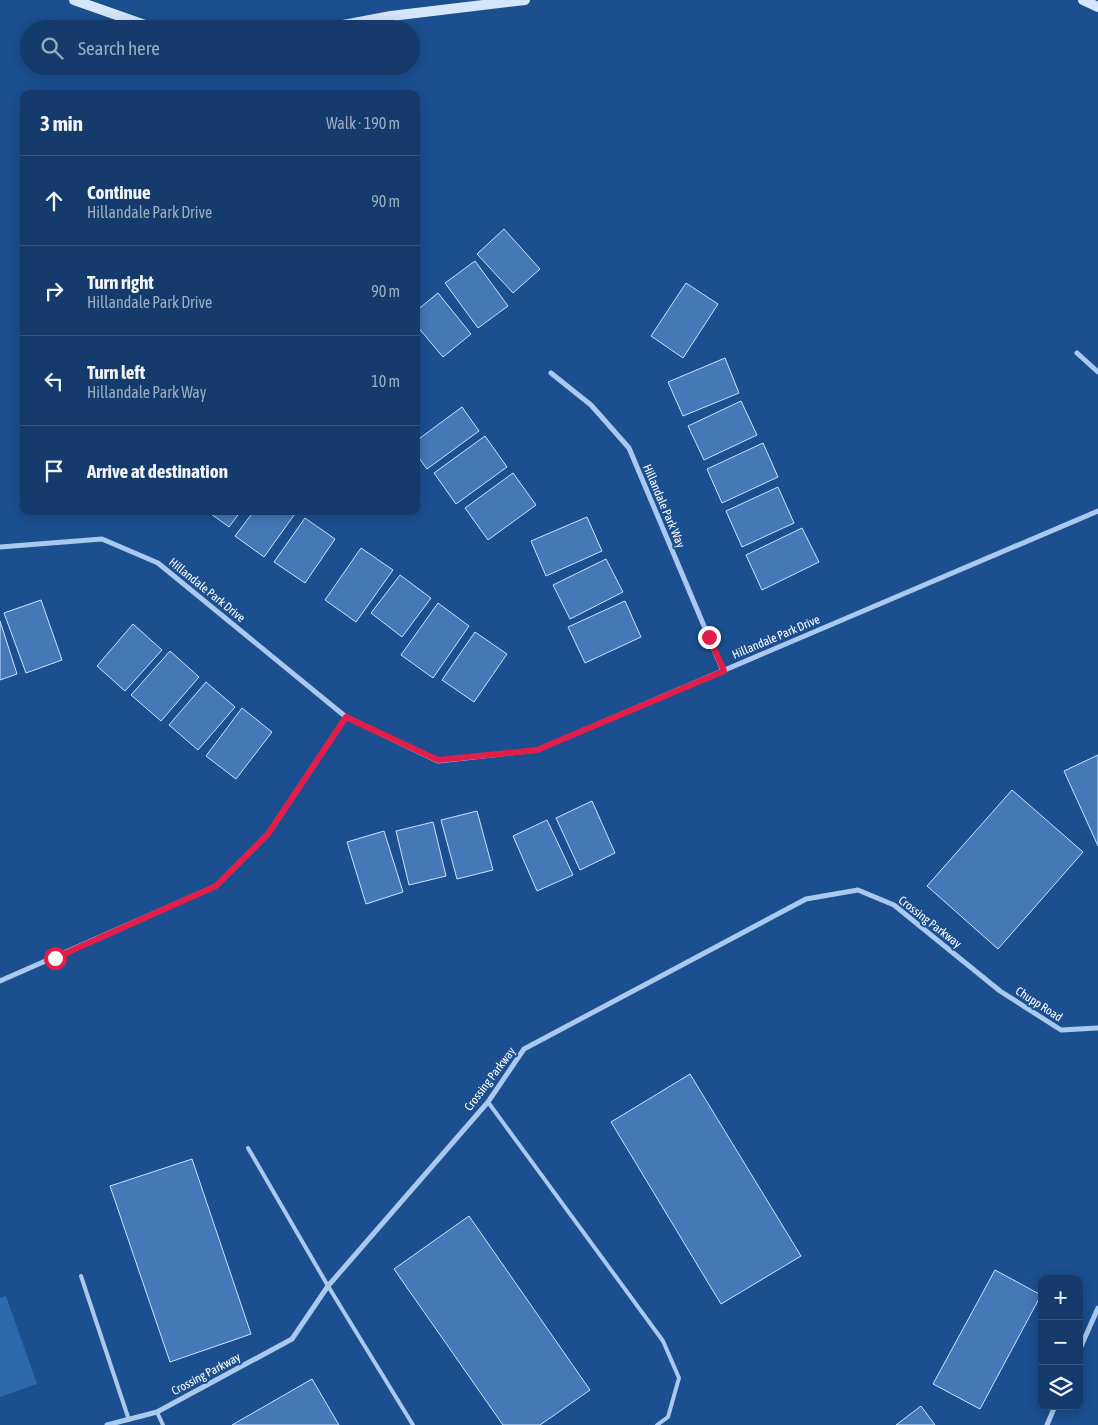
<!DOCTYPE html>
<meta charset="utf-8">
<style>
body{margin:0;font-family:"Asap Condensed",sans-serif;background:#1d4271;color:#f1f3f6}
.controls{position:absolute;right:15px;bottom:15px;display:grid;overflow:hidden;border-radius:10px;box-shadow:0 2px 12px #0003}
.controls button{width:45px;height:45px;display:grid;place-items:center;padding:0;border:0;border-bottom:1px solid #33557e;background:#143b6b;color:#f1f3f6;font:25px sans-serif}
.stop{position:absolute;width:15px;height:15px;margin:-11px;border:4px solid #e11d48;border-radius:50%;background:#fff}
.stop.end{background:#e11d48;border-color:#fff;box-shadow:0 1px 5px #0008}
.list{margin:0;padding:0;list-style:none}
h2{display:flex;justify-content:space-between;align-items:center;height:65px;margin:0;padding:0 20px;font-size:21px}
h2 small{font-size:16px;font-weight:400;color:#9dadc1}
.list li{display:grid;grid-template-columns:32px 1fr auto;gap:15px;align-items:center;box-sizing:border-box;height:90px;padding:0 20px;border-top:1px solid #33557e}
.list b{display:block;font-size:19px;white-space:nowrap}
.list p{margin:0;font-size:16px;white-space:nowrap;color:#9dadc1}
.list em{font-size:16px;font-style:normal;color:#9dadc1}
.icon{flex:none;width:28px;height:28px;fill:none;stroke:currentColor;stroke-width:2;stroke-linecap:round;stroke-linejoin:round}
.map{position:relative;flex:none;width:1098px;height:1425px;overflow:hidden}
.search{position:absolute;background:#143b6b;box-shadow:0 2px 12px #0003;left:20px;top:20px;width:400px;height:55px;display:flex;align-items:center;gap:12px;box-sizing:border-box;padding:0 18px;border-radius:28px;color:#9dadc1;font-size:19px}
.panel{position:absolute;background:#143b6b;box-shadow:0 2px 12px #0003;left:20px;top:90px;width:400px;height:425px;border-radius:10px}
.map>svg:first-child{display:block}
</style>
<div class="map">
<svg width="1098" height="1425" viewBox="0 0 1098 1425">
<rect width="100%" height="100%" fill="#1b4f8f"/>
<path fill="#2e69ad" d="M6,1296L37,1384L0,1397V1298Z"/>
<path fill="#4478b7" stroke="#cfe3fa" d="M504,229L540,269L513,293L477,254Z
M475,261L508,306L478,328L445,283Z
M686,283L718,304L683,358L651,336Z
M438,293L471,334L443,357L416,325V311Z
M725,358L739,393L683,416L668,382Z
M741,401L757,435L704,460L688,426Z
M462,407L479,431L427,469L416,454V441Z
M485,436L507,467L456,504L434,473Z
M763,443L778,477L722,503L707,469Z
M513,473L536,505L488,540L465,508Z
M778,487L794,523L742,547L726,511Z
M207,511H241L229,527Z
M254,511H297L264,557L235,536Z
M587,517L602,551L546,576L531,541Z
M305,518L335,539L305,583L274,562Z
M802,528L819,562L762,590L746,555Z
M361,548L393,570L356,622L325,600Z
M606,559L623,592L570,619L553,585Z
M400,575L431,598L402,637L371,613Z
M41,600L62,660L26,673L4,613Z
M625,601L641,637L585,663L568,627Z
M438,603L469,626L433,678L401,655Z
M0,621L17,674L0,680Z
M133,624L162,650L125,691L97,666Z
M475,632L507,654L474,702L442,680Z
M170,651L199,677L161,721L131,695Z
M206,682L235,707L198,750L169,725Z
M242,708L272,732L236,779L206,756Z
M1098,755V846L1064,771Z
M1012,790L1083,852L998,949L927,886Z
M592,801L615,853L580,870L556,818Z
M477,811L493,870L457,879L441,820Z
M547,820L573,875L537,891L513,836Z
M433,822L446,876L409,885L396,831Z
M384,831L403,892L366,904L347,842Z
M690,1074L801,1256L721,1304L611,1122Z
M192,1159L251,1334L170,1362L110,1186Z
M469,1216L590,1390L540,1425H503L394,1269Z
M995,1270L1041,1295L980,1409L933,1384Z
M312,1379L339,1425H232Z
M921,1406L935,1425H896Z"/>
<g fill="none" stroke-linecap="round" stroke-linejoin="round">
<path stroke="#a9c9ee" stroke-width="4" d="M488,1102L663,1341L679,1378L668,1417L657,1425
M248,1148L328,1286L413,1425
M81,1276L129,1420
M157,1412L163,1425"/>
<path stroke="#a9c9ee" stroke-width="5" d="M1077,353L1098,372
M551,373L591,405L629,448L723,671
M0,547L102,539L158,563L346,717
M0,981L216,886L268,834L346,717L438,761L537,750L1098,511
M1079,1351L1098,1308
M107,1425L157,1412L292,1339L328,1286L488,1102L524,1049L806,899L858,890L894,905L1000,991L1061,1030L1098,1028
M1047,1425L1055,1406"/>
<path stroke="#d6e6fa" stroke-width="10" d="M74,0L145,25L169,29
M1083,0L1098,7
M322,29L391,16L525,0"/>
</g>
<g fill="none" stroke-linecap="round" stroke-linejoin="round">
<path stroke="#e11d48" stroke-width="6" d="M55,958L216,886L268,834L346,717L438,760L537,750L724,671L709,637"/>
</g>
<g text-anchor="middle" stroke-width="4" stroke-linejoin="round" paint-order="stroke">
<g font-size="12" fill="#fff" stroke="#1b4f8f">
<text transform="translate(664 506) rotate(67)" y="4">Hillandale Park Way</text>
<text transform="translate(207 590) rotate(39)" y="4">Hillandale Park Drive</text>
<text transform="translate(776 637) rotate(-23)" y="4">Hillandale Park Drive</text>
<text transform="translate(930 922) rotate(38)" y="4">Crossing Parkway</text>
<text transform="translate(1039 1004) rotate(33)" y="4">Chupp Road</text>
<text transform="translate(490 1079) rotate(-53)" y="4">Crossing Parkway</text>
<text transform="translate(206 1374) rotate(-28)" y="4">Crossing Parkway</text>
</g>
</g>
</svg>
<div class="controls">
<button>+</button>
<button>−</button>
<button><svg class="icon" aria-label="layers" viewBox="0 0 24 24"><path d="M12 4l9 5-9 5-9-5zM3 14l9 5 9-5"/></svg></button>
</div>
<div class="stop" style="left:55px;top:958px"></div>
<div class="stop end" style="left:709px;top:637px"></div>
<div class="search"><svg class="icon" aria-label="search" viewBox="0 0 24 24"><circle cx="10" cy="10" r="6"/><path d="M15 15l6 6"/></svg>Search here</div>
<section class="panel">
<h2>3 min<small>Walk · 190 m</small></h2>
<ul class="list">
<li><svg class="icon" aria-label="ahead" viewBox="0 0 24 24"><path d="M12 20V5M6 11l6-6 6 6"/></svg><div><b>Continue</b><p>Hillandale Park Drive</p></div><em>90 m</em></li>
<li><svg class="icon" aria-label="right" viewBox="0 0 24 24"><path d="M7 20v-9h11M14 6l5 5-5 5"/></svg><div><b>Turn right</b><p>Hillandale Park Drive</p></div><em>90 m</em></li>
<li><svg class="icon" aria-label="left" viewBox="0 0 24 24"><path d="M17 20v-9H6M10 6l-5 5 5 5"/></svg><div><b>Turn left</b><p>Hillandale Park Way</p></div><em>10 m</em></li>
<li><svg class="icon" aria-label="arrive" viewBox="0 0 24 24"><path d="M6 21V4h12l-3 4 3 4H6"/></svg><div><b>Arrive at destination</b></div></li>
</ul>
</section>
</div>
